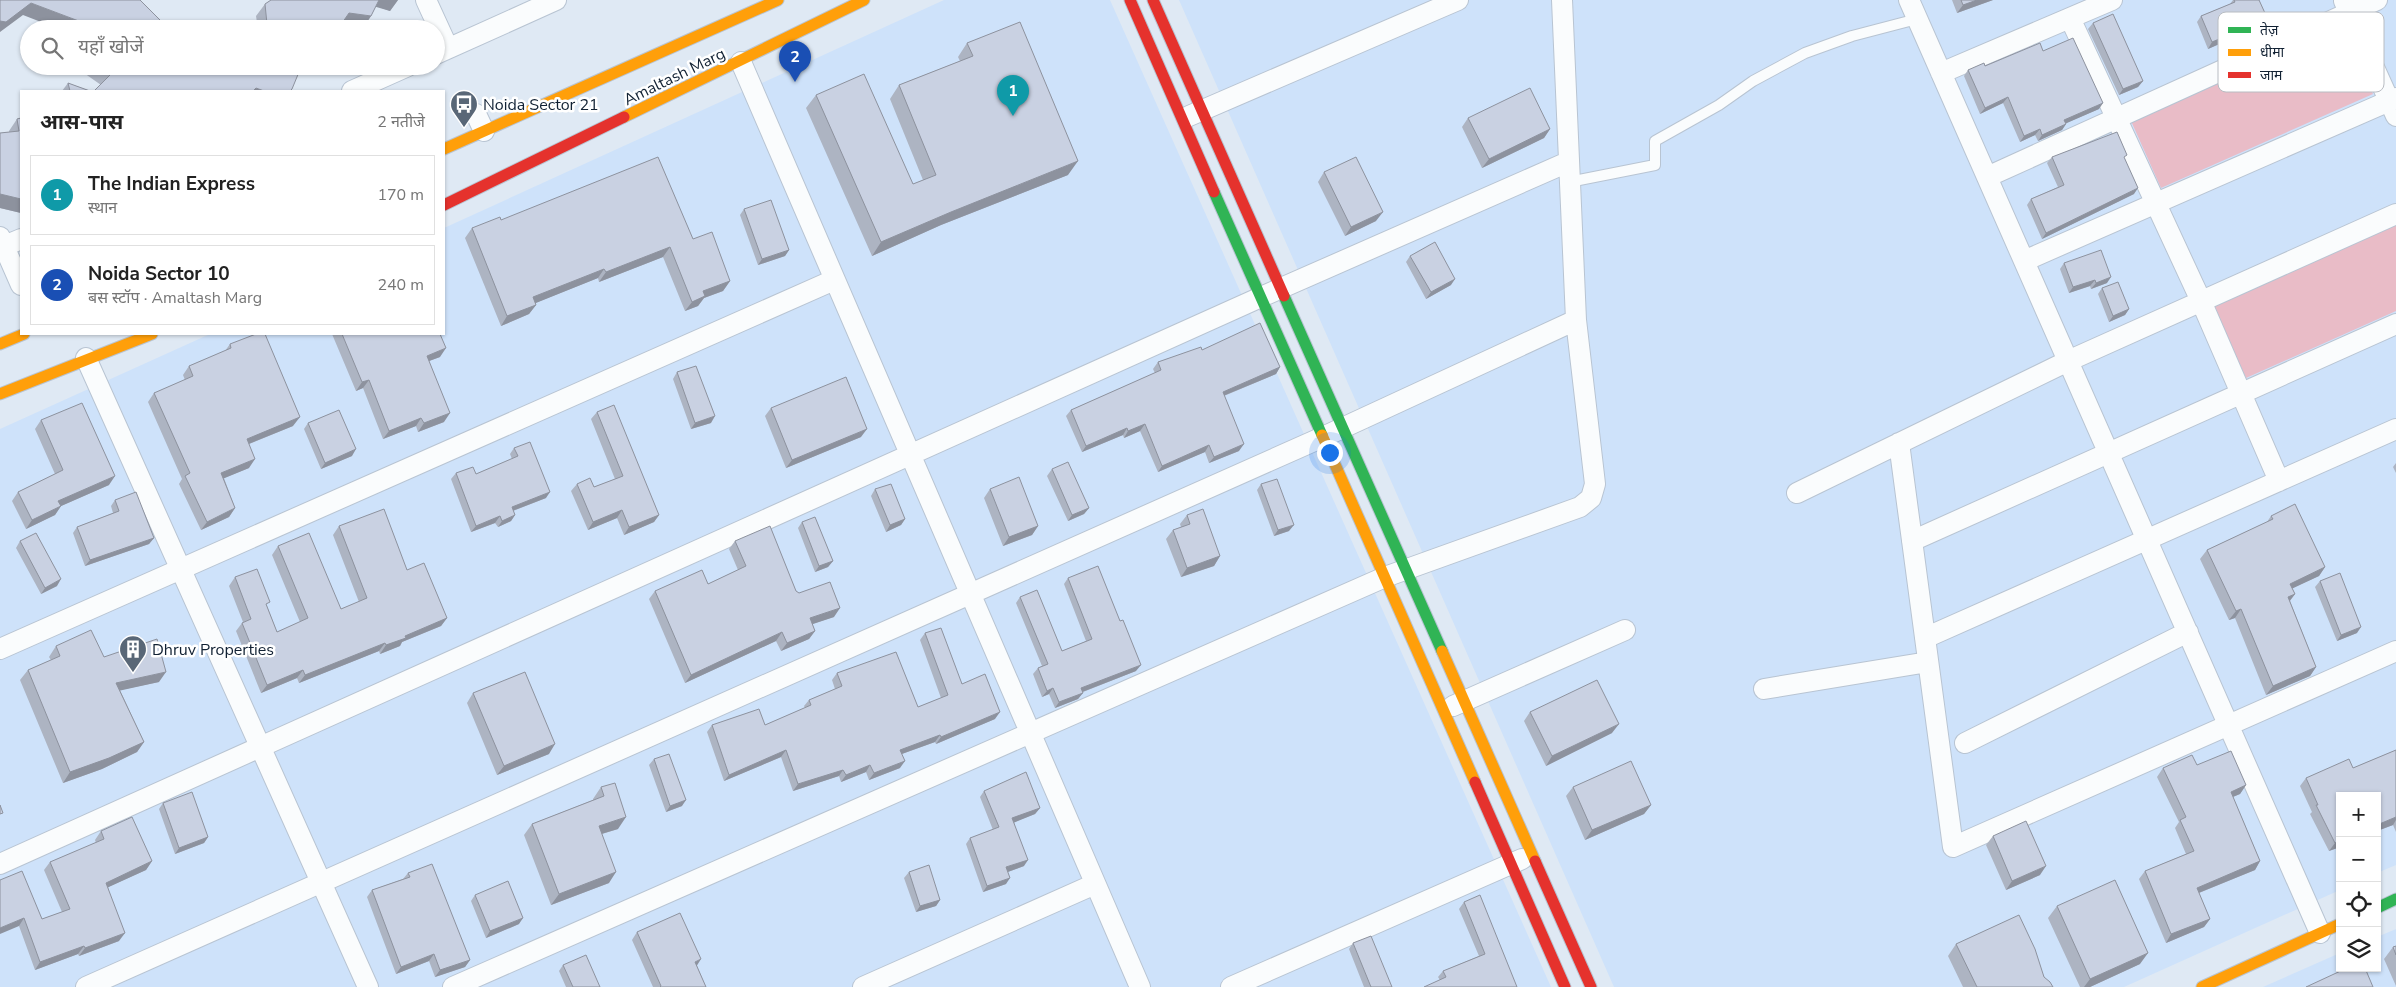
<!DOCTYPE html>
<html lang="hi">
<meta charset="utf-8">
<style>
body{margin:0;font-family:"Nunito Sans","Noto Sans Devanagari",sans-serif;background:#f2f2f2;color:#222}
.controls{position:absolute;right:15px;bottom:15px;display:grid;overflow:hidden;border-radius:0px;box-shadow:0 1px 4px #0004}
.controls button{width:45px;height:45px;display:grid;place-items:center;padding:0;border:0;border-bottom:1px solid #e0e0e0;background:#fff;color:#222;font:25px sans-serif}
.you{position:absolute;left:1329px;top:452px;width:18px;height:18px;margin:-12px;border:4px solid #fff;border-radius:50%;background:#1a73e8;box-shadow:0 0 0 8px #1a73e833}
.badge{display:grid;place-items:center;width:32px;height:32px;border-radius:50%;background:#d93025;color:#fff;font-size:16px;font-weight:700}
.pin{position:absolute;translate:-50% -41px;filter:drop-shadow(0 1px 2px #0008)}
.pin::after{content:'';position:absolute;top:26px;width:18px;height:15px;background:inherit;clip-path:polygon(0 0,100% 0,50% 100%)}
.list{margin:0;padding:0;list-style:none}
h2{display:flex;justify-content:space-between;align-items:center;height:65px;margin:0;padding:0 20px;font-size:21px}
h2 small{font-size:16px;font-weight:400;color:#767676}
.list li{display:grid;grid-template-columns:32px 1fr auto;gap:15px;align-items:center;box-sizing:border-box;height:80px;margin:0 10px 10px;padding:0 10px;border:1px solid #e0e0e0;border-radius:0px}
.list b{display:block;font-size:19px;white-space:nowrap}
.list p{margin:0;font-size:16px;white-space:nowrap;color:#767676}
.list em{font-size:16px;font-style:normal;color:#767676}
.icon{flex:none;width:28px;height:28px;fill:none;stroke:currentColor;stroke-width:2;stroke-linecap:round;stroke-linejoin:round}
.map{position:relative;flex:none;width:2396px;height:987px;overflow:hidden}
.search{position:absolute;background:#fff;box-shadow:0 1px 4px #0004;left:20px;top:20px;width:425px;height:55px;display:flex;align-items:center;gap:12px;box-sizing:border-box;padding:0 18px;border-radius:28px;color:#767676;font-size:19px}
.panel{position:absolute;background:#fff;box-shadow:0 1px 4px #0004;left:20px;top:90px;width:425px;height:245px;border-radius:0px}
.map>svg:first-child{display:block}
</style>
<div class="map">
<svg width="2396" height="987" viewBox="0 0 2396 987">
<rect width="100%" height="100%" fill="#dfe9f4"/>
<path fill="#cee2fa" d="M944,0H1110L1551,987H0V429L210,334H444V228Z
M1179,0H2396V865L2377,873V796H2340V890L2124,987H1614Z
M2396,929V987H2263L2340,953V968H2377V937Z"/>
<path fill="#e9bcc7" d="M2342,27L2373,94L2161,188L2131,121Z
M2396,224V311L2246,378L2213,305Z"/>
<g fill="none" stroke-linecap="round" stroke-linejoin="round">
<g stroke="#b8c4d2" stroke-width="12">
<path id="lane" d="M1569,182L1655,165V141L1719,105L1753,81L1805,53L1852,36L1917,19"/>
</g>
<g stroke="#b8c4d2" stroke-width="22">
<path id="street" d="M426,0L448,48
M1909,0L2320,933
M2344,1L2396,116
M2070,18L2201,301L2279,481
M436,54L556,0
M741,62L1140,987
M1941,73L2112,0
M352,91L408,66
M476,114L484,131
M1189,116L1458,0
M1987,177L2377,0
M0,237L21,285
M0,248L21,239
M2024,261L2396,98
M86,358L368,987
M1899,443L1953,847L2396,651
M1797,493L2068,361L2396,214
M1912,541L2396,324
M1925,638L2396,429
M0,649L834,280
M1764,689L1928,662
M1453,706L1625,630
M1965,743L2188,632
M0,864L1261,297L1568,162
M86,987L1323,437L1576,320
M453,987L1385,577L1580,507L1591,498L1595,484L1576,320L1562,0
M863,987L1095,884
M1231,987L1522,859"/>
</g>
<g stroke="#b8c4d2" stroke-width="13">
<path id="fast" d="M1214,192L1322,435
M1284,296L1442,651
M2377,908L2396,899"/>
</g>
<g stroke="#b8c4d2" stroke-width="13">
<path id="slow" d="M624,117L864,0
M444,149L778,0
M0,344L24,334
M0,394L152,334
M1322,435L1475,782
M1442,651L1535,861
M2202,987L2340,924"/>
</g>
<g stroke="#b8c4d2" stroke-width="13">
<path id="jam" d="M1130,0L1214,192
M1153,0L1284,296
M444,205L624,117
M1475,782L1565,987
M1535,861L1591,987"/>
</g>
<use href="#lane" stroke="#fafcfd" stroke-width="10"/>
<use href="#street" stroke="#fafcfd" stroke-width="20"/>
<use href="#fast" stroke="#30b455" stroke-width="11"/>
<use href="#slow" stroke="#ff9f0a" stroke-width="11"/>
<use href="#jam" stroke="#e5322d" stroke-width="11"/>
</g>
<path fill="#adb4c2" d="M271,0H398L390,11L376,6L371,16L363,28L341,25L338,29H258L256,16L265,4Z
M1952,0H1993L1957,13Z
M2233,0H2259L2270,24L2265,30L2244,39L2242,34L2208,49L2197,22L2201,16L2230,4Z
M2093,23L2143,81L2138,87L2119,95L2088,29Z
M967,43L1068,175L941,225L872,256L806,108L816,95L913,184L923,180L890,99L899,85L960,61L958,57Z
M2043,51L2099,109L2066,123V124L2062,130L2038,141L2035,135L2020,142L2003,103L1980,114L1964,76L1968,70Z
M74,66H281L101,85Z
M68,83L90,91H62Z
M21,118V213L0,208V133L9,132V131L17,119Z
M1468,118L1550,129L1544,138L1482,168L1462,127Z
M2052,157L2125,159L2134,194L2042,239L2027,205L2031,199L2058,187L2047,163Z
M1324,172L1376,221L1345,236L1318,182Z
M744,209L789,250L785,256L758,265L740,215Z
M501,220L693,239L730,281L723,291L704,298L698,306L685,311L663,257L599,282L598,278L535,303L536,305L529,314L501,326L465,238L472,228Z
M1410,256L1451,285L1426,299L1406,262Z
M2064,263L2107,283L2091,289L2090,286L2069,293L2060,269Z
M2102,288L2129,309L2125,315L2109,322L2098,294Z
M332,334H440V357L429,361L444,422L418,432L416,426L383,439L363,388L356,391Z
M230,344L293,426L249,444V468L224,478L235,508L229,517L201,530L179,484L182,479L148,402L154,393L185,380L183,375L189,366L225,351Z
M1202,350L1280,367L1276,374L1224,396L1239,451L1209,463L1205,452L1158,472L1140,431L1124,438L1123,435L1082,452L1066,416L1071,410L1155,373L1153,369L1158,362Z
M677,372L711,423L691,429L673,379Z
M771,408L861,437L786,468L765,416Z
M597,412L659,515L654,522L624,535L617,518L588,530L571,491L577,484L594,487L615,479L591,419Z
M41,420L109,485L61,506L55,515L26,529L12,501L18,492L55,474L35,429Z
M308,423L352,456L321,469L304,429Z
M514,448L546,498L513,511L515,515L511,521L498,527L495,523L471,532L451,479L456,473L476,474L512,459L510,454Z
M2396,463V473L2393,467Z
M1052,469L1089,508L1084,514L1068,521L1047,476Z
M1261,484L1289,531L1274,536L1257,490Z
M875,489L905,519L901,525L886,532L871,496Z
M990,489L1038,526L1032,535L1003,546L984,498Z
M115,500L154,538L149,544L85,566L73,533L77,527L113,513L111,506Z
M1187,515L1220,556L1214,566L1181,577L1166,539L1173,530L1181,527L1180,524Z
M2271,516L2325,567L2319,576L2292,588L2295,594L2290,601L2316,667L2310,676L2266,695L2235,618L2229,620L2200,559L2207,550L2267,522Z
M802,522L833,561L828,567L815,572L798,528Z
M339,526L407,570L447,618L441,626L402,642L400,646L380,654L379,651L299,683L297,678L261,693L236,631L242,623L243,622L229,586L235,577L267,606L277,632L300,622L272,555L278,546L341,609L359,602L333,535Z
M20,541L57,586L41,594L16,548Z
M735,541L796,591L834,617L812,624L815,631L809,639L781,651L776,641L685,683L649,599L655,591L708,584L738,570L729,549Z
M1068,578L1136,671L1083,692L1078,699L1055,708L1049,694L1042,697L1033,674L1038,668L1042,666L1016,603L1020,597L1062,651L1086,641L1064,584Z
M2320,581L2357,633L2337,641L2315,587Z
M925,633L962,684L995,719L936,744L935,742L902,754L900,768L869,780L866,772L841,782L839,776L793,791L781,757L724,781L707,732L712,725H765L805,708L804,706L809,700L835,689L832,680L837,673L918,707L941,698L920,640Z
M56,646L104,657L159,682L120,690L144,742L137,752L102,769L63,783L20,680L28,670L51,660L49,657Z
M473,693L549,754L497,775L467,703Z
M1530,712L1612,733L1546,766L1524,721Z
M2396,750V832L2393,825L2377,831V796L2340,847L2329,851L2310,814L2312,812L2300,786L2306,778L2353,768Z
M654,759L682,806L666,812L649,765Z
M2197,765L2246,785L2240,794L2233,797L2260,861L2255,870L2199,893L2210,919L2204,927L2166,943L2139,879L2145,871L2186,854L2175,828L2179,822L2157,777L2163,768Z
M601,787L618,829L602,834L609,883L551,905L524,835L532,824L593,800V799Z
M1573,787L1651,805L1644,814L1585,840L1566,796Z
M984,791L1040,808L1035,814L1014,822L1024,866L1008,872L1006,884L983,892L966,844L970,838L993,830L980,797Z
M163,803L208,837L204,843L175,854L159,809Z
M101,831L152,861L146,870L108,887L119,941L79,956L78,954L35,970L19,926L0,880L42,919L62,912L44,870L50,862L96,843L95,840Z
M1993,836L2040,875L2006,890L1986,845Z
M909,872L940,900L936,906L916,912L904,878Z
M408,873L470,960L465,967L435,977L429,961L396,974L367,897L372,890L403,879Z
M475,895L519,924L486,938L471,901Z
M1464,902L1517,987L1440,980L1438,977L1443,971L1479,956L1459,909Z
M2057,906L2140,964L2090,987H2080L2048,918Z
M637,932L697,966L706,987H653L632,940Z
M1353,943L1392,987H1364L1349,949Z
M1956,944L2044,977L2053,987H1963L1948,956Z
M2396,946V986L2384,959L2393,947Z
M563,965L600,987H566L559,971Z"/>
<path fill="#8d929e" d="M377,0H398L390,11L373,6Z
M1977,0H1993L1957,13L1963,5Z
M31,3L92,26L90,29H59L23,15L0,32V21Z
M349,13L371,16L363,28L341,24Z
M2270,24L2265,30L2244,39L2248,33Z
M2246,28L2242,34L2208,49L2212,42Z
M2143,81L2138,87L2119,95L2123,89Z
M256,88L264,91H253Z
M2008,97L2003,103L1980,114L1985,108Z
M2103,103L2099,109L2060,126L2064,120Z
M2066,124L2062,130L2038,141L2042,135Z
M1550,129L1544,138L1482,168L1489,159Z
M2040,129L2035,135L2020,142L2024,136Z
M1078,161L1068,175L941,225L872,256L881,242L951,212Z
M2138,188L2134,194L2042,239L2046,233Z
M0,194L21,199V213L0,208Z
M1383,212L1376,221L1345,236L1351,227Z
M670,247L663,257L599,282L606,272Z
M789,250L785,256L758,265L762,259Z
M604,269L598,278L526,307L533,297Z
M2111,277L2107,283L2091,289L2096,283Z
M1455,279L1451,285L1426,299L1431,292Z
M2095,280L2090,286L2069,293L2073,287Z
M730,281L723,291L704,298L698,306L685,311L692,302L703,291Z
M536,305L529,314L501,326L507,316Z
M2129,309L2125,315L2109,322L2113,316Z
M446,348L440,357L421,364L427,356Z
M1280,367L1276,374L1218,398L1223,392Z
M369,380L363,388L356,391L362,382Z
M450,413L444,422L418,432L424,423Z
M715,416L711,423L691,429L695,423Z
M300,417L293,426L241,447L247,439Z
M421,418L416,426L383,439L389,431Z
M1145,424L1140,431L1124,438L1128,431Z
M1127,428L1123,435L1082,452L1086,446Z
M867,429L861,437L786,468L792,460Z
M1244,444L1239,451L1209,463L1214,457Z
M1209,445L1205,452L1158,472L1162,466Z
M356,449L352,456L321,469L325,463Z
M255,459L249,468L215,482L221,473Z
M115,476L109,485L52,510L58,501Z
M550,492L546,498L507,513L512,507Z
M61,506L55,515L26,529L32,520Z
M235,508L229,517L201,530L207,522Z
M1089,508L1084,514L1068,521L1072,515Z
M622,510L617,518L588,530L593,522Z
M515,515L511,521L498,527L502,521Z
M659,515L654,522L624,535L629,527Z
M500,516L495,523L471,532L476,526Z
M905,519L901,525L886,532L890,525Z
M1294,525L1289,531L1274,536L1278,530Z
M1038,526L1032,535L1003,546L1009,537Z
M154,538L149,544L85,566L90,560Z
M1220,556L1214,566L1181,577L1187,568Z
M833,561L828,567L815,572L819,566Z
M2325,567L2319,576L2283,593L2290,584Z
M61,579L57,586L41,594L45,588Z
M2295,594L2288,603V597Z
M840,608L834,617L804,627L810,618Z
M2241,609L2235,618L2229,620L2236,611Z
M447,618L441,626L402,642L400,646L380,654L386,645L405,636Z
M2361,627L2357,633L2337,641L2341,635Z
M815,631L809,639L781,651L787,643Z
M782,632L776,641L685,683L691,675Z
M385,643L379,651L299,683L305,675Z
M1141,665L1136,671L1077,694L1081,688Z
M2316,667L2310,676L2266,695L2273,686Z
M303,670L297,678L261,693L267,685Z
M166,672L159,682L109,693L116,683Z
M1053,688L1049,694L1042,697L1047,691Z
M1083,693L1078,699L1055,708L1059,702Z
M1000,712L995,719L936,744L941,737Z
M1619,724L1612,733L1546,766L1552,756Z
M940,735L935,742L896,756L900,750Z
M144,742L137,752L102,769L63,783L70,772Z
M555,744L549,754L497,775L504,766Z
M786,750L781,757L724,781L729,775Z
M905,761L900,768L869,780L874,773Z
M870,765L866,772L841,782L846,775Z
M843,770L839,776L793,791L798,784Z
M2246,785L2240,794L2225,800L2231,792Z
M686,800L682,806L666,812L670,806Z
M1651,805L1644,814L1585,840L1592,830Z
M1040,808L1035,814L1008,825L1012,818Z
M626,817L618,829L591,837L599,826Z
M2396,817V820L2393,825L2377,831V825Z
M208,837L204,843L175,854L179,848Z
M2340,841V847L2329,851L2335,843Z
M1028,860L1024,866L1002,874L1006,867Z
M152,861L146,870L100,891L106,883Z
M2260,861L2255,870L2191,896L2197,888Z
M2046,866L2040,875L2006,890L2012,881Z
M616,872L609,883L551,905L559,894Z
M1010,878L1006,884L983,892L987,886Z
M940,900L936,906L916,912L920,906Z
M24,918L19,926L0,934V928Z
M523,918L519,924L486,938L490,931Z
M2210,919L2204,927L2166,943L2171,934Z
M125,933L119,941L79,956L85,948Z
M84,946L78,954L35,970L40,962Z
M2148,953L2140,964L2090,987H2084L2090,979Z
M434,954L429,961L396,974L401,967Z
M701,959L696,967L695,962Z
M470,960L465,967L435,977L440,970Z"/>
<path fill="#c9d1e2" stroke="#8d929e" d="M0,0H140L169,29H90L92,26L31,3L6,22L0,21Z
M271,0H379L371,16L349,13L338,29H325L316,24L315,29H261L267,24L265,4Z
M1961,0H1977L1963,5Z
M2234,0H2259L2270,24L2248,33L2246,28L2212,42L2201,16L2235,2Z
M2113,14L2143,81L2123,89L2093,23Z
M1020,22L1078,161L951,212L881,242L816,95L864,74L913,184L936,175L899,85L973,56L967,43Z
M2073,38L2103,103L2064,120L2066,124L2042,135L2040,129L2024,136L2008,97L1985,108L1968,70L1984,63L1985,66L2040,43L2043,51Z
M99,66H281V69L299,72L292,89L290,91H264L256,88L253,91H94L111,74Z
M68,83L90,91H70Z
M1530,88L1550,129L1489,159L1468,118Z
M21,118V199L0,194V133L19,131L17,119Z
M2117,132L2127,155L2124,157L2138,188L2046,233L2031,199L2064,185L2052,157Z
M658,157L693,239L712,232L730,281L703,291L705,296L692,302L670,247L606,272L604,269L533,297L536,305L507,316L472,228L500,217L501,220Z
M1356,157L1383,212L1351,227L1324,172Z
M771,200L789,250L762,259L744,209Z
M1435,242L1455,279L1431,292L1410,256Z
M2101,250L2111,277L2096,283L2095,280L2073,287L2064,263Z
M2118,282L2129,309L2113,316L2102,288Z
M1260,323L1280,367L1223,392L1244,444L1214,457L1209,445L1162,466L1145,424L1128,431L1127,428L1086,446L1071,410L1161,370L1158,362L1201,347L1202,350Z
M256,334H265L300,417L247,439L255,459L221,473L235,508L207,522L185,476L190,473L154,393L193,376L189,366L231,348L230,344Z
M342,334H440L446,348L427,356L450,413L424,423L421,418L389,431L369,380L362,382Z
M696,366L715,416L695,423L677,372Z
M846,377L867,429L792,460L771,408Z
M82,403L115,476L58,501L61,506L32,520L18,492L63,470L41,420Z
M614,405L659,515L629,527L622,510L593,522L577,484L590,478L594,487L623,476L597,412Z
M339,410L356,449L325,463L308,423Z
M530,442L550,492L512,507L515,515L502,521L500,516L476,526L456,473L473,467L476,474L518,456L514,448Z
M1068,462L1089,508L1072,515L1052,469Z
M1019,477L1038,526L1009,537L990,489Z
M1277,479L1294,525L1278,530L1261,484Z
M891,484L905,519L890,525L875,489Z
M136,492L154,538L90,560L77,527L119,511L115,500Z
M2295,504L2325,567L2290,584L2295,594L2288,597L2316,667L2273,686L2241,609L2236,611L2207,550L2273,519L2271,516Z
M384,509L407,570L424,563L447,618L405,636L406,638L386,645L385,643L305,675L303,670L267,685L242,623L251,619L235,577L257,569L270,602L266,604L277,632L308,618L278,546L309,533L341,609L367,598L339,526Z
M1203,509L1220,556L1187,568L1173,530L1190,524L1187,515Z
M815,517L833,561L819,566L802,522Z
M770,526L796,591L799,593L830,582L840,608L810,618L815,631L787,643L782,632L691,675L655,591L702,570L708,584L746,566L735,541Z
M36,533L61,579L45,588L20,541Z
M1098,566L1120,621L1123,620L1141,665L1081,688L1083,693L1059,702L1053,688L1047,691L1038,668L1048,664L1020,597L1037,590L1062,651L1092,639L1068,578Z
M2340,573L2361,627L2341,635L2320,581Z
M941,628L962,684L985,674L1000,712L941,737L940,735L900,750L905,761L874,773L870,765L846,775L843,770L798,784L786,750L729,775L712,725L759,709L765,725L811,705L809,700L842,686L837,673L896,652L918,707L948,695L925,633Z
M91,630L104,657L157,639L166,672L116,683L144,742L109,758L70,772L28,670L60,656L56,646Z
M525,672L555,744L504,766L473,693Z
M1597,680L1619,724L1552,756L1530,712Z
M2396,750V817L2377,825V796H2340V841L2335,843L2316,805H2318L2306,778L2349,759L2353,768Z
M2231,751L2246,785L2231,792L2260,861L2197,888L2210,919L2171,934L2145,871L2194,851L2180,820L2186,817L2163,768L2192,755L2197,765Z
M669,754L686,800L670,806L654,759Z
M1631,761L1651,805L1592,830L1573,787Z
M1026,772L1040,808L1012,818L1028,860L1006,867L1010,878L987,886L970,838L999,827L984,791Z
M615,783L626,817L599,826L616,872L559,894L532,824L604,796L601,787Z
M192,792L208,837L179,848L163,803Z
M0,805L3,813L0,814Z
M132,817L152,861L106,883L125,933L85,948L84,946L40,962L24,918L0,928V880L22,871L42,919L70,909L50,862L104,839L101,831Z
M2026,821L2046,866L2012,881L1993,836Z
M432,864L470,960L440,970L434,954L401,967L372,890L410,877L408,873Z
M929,865L940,900L920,906L909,872Z
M2115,880L2148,953L2090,979L2057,906Z
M508,881L523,918L490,931L475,895Z
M1480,895L1517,987H1424L1446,977L1443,971L1485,954L1464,902Z
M680,913L701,959L695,962L706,987H660L661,986L637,932Z
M2019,915L2035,949L2044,977L2050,982L2053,987H1977L1956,944Z
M1371,936L1392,987H1371L1353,943Z
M2396,946V955L2393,947Z
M586,955L600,987H573L563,965Z
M2347,968H2365L2373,987H2306Z"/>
<defs>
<g id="bus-pin" transform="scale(1.4375)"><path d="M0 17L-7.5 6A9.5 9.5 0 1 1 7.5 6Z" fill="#596777" stroke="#fff"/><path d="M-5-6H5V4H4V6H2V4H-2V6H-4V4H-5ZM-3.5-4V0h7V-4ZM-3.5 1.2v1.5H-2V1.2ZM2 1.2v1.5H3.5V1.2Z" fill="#fff"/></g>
<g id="building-pin" transform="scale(1.4375)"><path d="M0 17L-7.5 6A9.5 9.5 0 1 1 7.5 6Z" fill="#596777" stroke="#fff"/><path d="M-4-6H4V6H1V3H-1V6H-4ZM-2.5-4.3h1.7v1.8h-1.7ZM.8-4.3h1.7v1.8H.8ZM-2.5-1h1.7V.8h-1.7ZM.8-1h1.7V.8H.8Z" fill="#fff"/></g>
</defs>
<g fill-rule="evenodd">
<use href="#bus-pin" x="464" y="104"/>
<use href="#building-pin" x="133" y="649"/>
</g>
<g text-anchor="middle" stroke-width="5" stroke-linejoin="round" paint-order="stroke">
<g font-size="16" fill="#112133" stroke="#fff">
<text transform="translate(674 76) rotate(-26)" y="6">Amaltash Marg</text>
</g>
<g font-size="16" fill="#112133" stroke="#fff" text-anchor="start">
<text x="483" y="110">Noida Sector 21</text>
<text x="152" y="655">Dhruv Properties</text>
</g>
</g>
<rect x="2218" y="12" width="166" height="80" rx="8" fill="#fff" stroke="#b8bcc2" stroke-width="1"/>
<rect x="2228" y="27" width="23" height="6" fill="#30b455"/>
<rect x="2228" y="49" width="23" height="7" fill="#ff9f0a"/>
<rect x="2228" y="72" width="23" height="6" fill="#e5322d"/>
<g font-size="14" fill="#112133">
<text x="2260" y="35">तेज़</text>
<text x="2260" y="57">धीमा</text>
<text x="2260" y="80">जाम</text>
</g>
</svg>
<div class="controls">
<button>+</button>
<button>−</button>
<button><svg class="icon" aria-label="locate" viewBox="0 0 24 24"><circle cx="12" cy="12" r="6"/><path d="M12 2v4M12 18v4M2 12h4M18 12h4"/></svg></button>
<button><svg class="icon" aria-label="layers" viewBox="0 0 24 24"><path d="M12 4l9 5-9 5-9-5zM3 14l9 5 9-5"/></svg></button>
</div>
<div class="you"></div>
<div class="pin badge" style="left:1013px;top:116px;background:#0f9aa8">1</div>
<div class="pin badge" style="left:795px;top:82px;background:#1a4fb4">2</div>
<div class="search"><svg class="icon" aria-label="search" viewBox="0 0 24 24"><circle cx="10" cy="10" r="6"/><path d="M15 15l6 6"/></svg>यहाँ खोजें</div>
<section class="panel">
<h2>आस-पास<small>2 नतीजे</small></h2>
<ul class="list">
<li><span class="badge" style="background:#0f9aa8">1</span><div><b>The Indian Express</b><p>स्थान</p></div><em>170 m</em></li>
<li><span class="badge" style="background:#1a4fb4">2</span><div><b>Noida Sector 10</b><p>बस स्टॉप · Amaltash Marg</p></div><em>240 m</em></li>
</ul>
</section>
</div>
